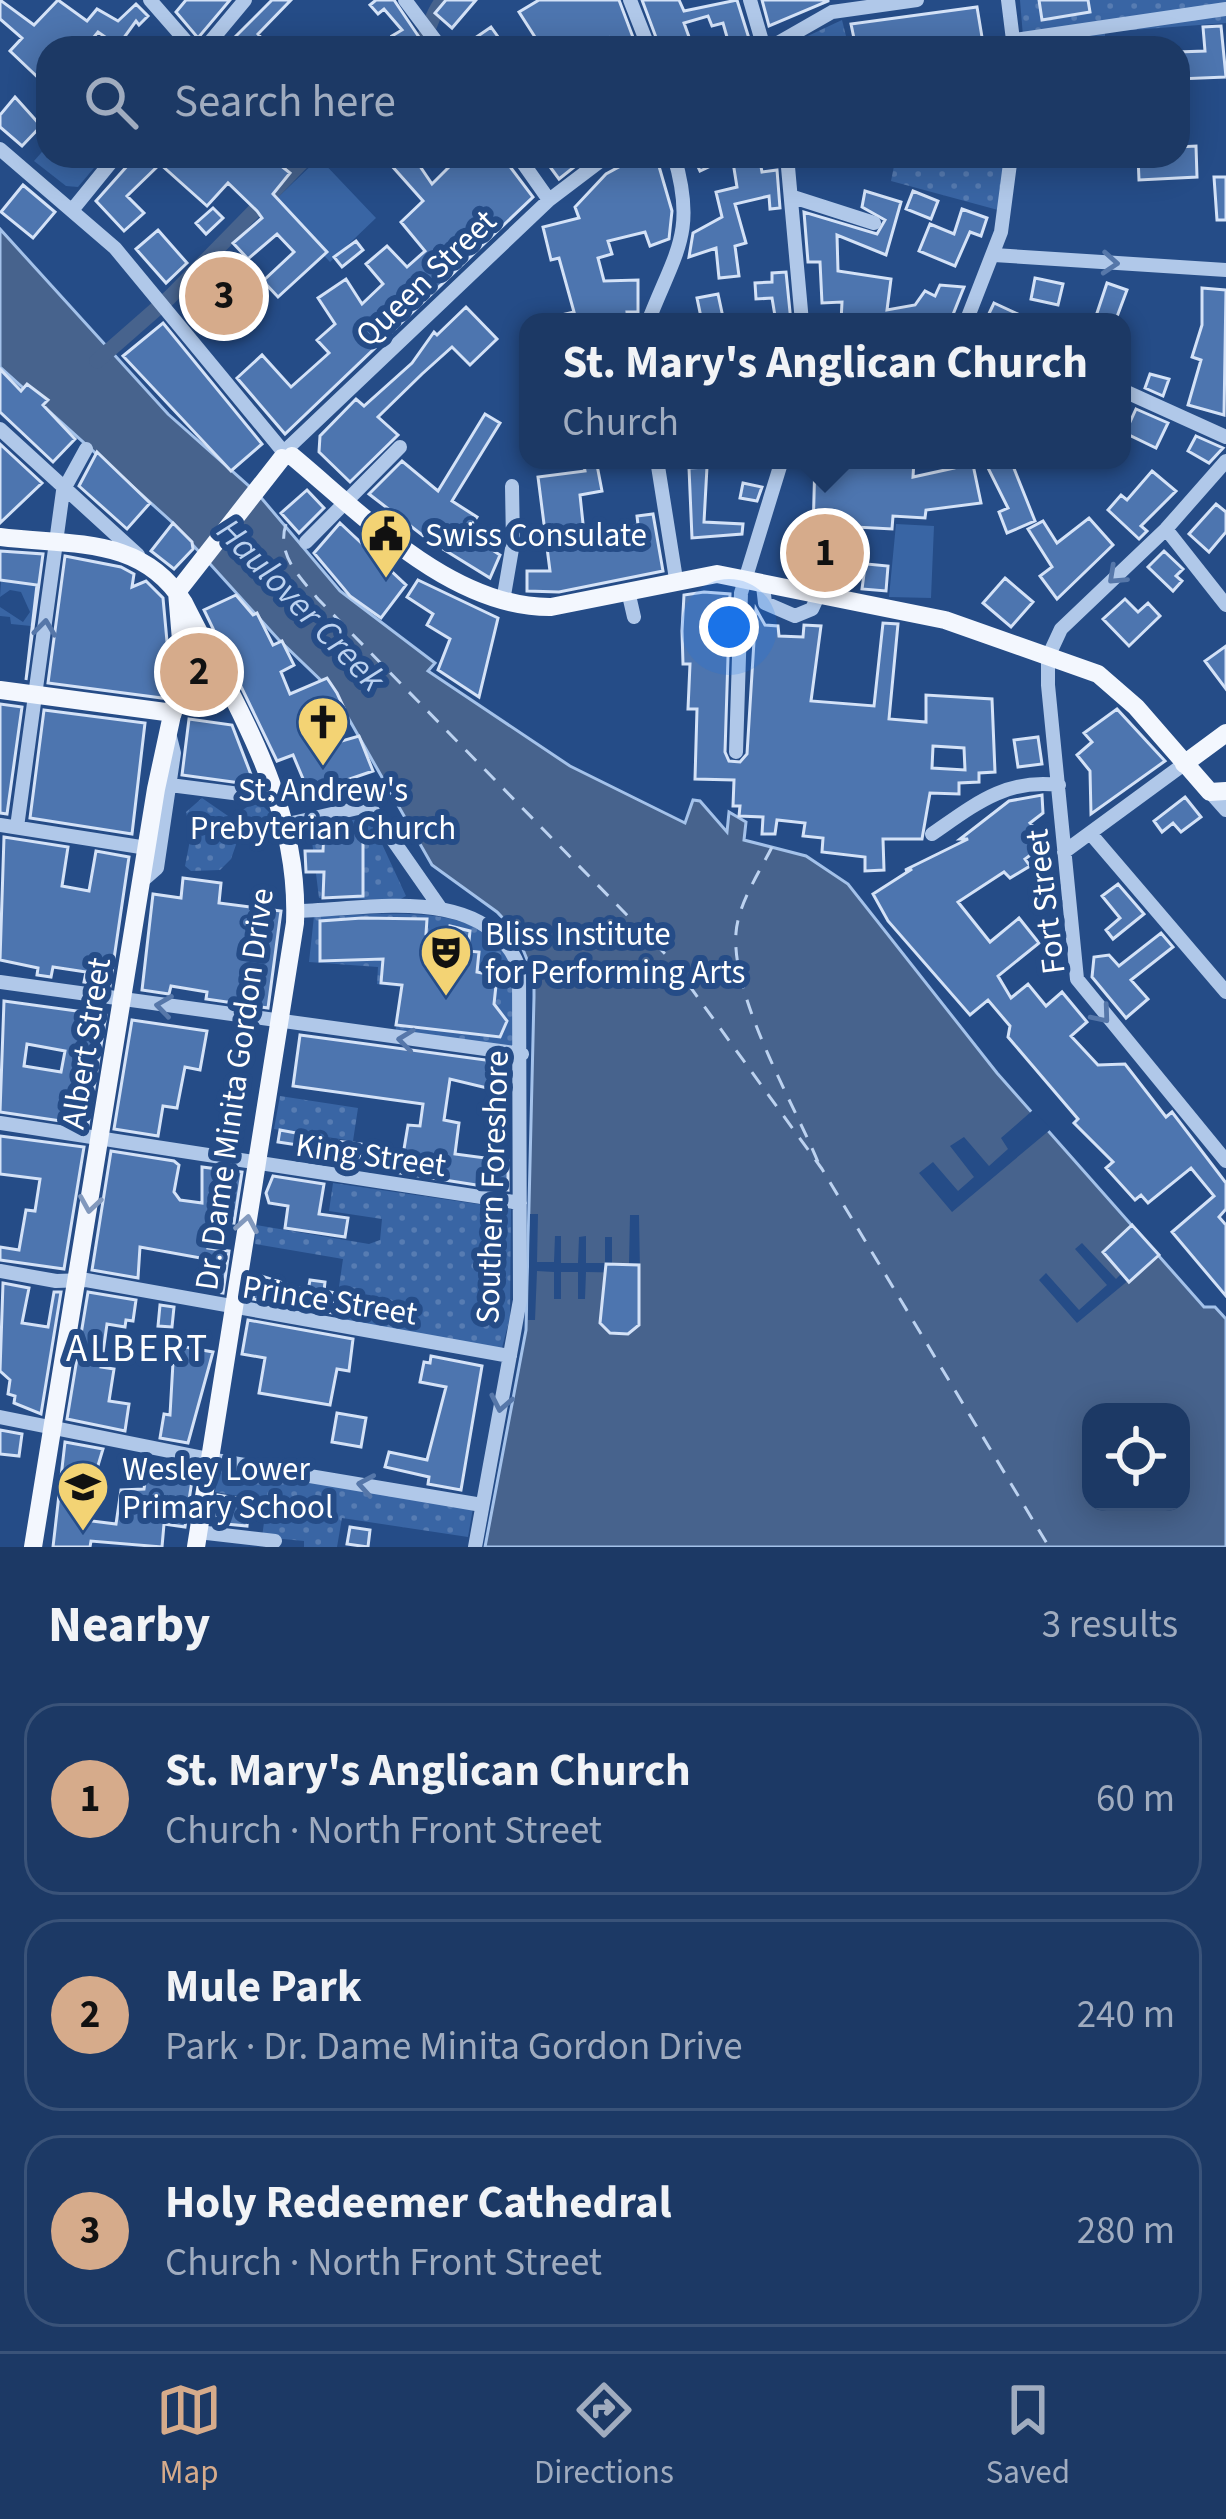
<!DOCTYPE html>
<meta charset="utf-8">
<style>
body{margin:0;font-family:"Source Sans 3",sans-serif;background:#25406b;color:#f1f3f6}
.controls{position:absolute;right:36px;bottom:36px;display:grid;overflow:hidden;border-radius:24px;box-shadow:0 6px 30px #0003}
.controls button{width:108px;height:108px;display:grid;place-items:center;padding:0;border:0;border-bottom:3px solid #3a5379;background:#1c3965;color:#f1f3f6;font:60px sans-serif}
.you{position:absolute;left:729px;top:627px;width:42px;height:42px;margin:-30px;border:9px solid #fff;border-radius:50%;background:#1a73e8;box-shadow:0 0 0 18px #1a73e833}
.badge{display:grid;place-items:center;width:78px;height:78px;border-radius:50%;background:#d6ab8b;color:#111;font-size:39px;font-weight:700}
.pin{position:absolute;translate:-50% -50%;border:6px solid #fff;box-shadow:0 3px 12px #0006}
.popup{position:absolute;left:519px;top:313px;width:612px;height:156px;box-sizing:border-box;display:grid;place-content:center;border-radius:24px;background:#1c3965;filter:drop-shadow(0 3px 9px #0005);font-size:39px;white-space:nowrap;color:#a0acbf}
.popup b{font-size:45px;color:#f1f3f6}
.popup::after{content:'';position:absolute;left:50%;top:100%;margin-left:-24px;border:24px solid transparent;border-top-color:#1c3965}
.list{margin:0;padding:0;list-style:none}
h2{display:flex;justify-content:space-between;align-items:center;height:156px;margin:0;padding:0 48px;font-size:51px}
h2 small{font-size:39px;font-weight:400;color:#a0acbf}
.list li{display:grid;grid-template-columns:78px 1fr auto;gap:36px;align-items:center;box-sizing:border-box;height:192px;margin:0 24px 24px;padding:0 24px;border:3px solid #3a5379;border-radius:36px}
.list b{display:block;font-size:45px;white-space:nowrap}
.list p{margin:0;font-size:39px;white-space:nowrap;color:#a0acbf}
.list em{font-size:39px;font-style:normal;color:#a0acbf}
.icon{flex:none;width:66px;height:66px;fill:none;stroke:currentColor;stroke-width:2;stroke-linecap:round;stroke-linejoin:round}
.map{position:relative;flex:none;width:1226px;height:1547px;overflow:hidden}
.search{position:absolute;background:#1c3965;box-shadow:0 6px 30px #0003;left:36px;right:36px;top:36px;height:132px;display:flex;align-items:center;gap:30px;box-sizing:border-box;padding:0 42px;border-radius:36px;color:#a0acbf;font-size:45px}
.sheet{height:804px;background:#1c3965}
nav{display:flex;justify-content:space-around;align-items:center;box-sizing:border-box;height:168px;border-top:3px solid #3a5379;background:#1c3965;font-size:33px;color:#a0acbf}
nav a{display:grid;justify-items:center;gap:6px}
nav .on{color:#d6ab8b}
.map>svg:first-child{display:block}
</style>
<div class="map">
<svg width="1226" height="1547" viewBox="0 0 1226 1547">
<defs>
<pattern id="grass-dots" width="8" height="8" patternUnits="userSpaceOnUse" patternTransform="scale(3)"><rect width="8" height="8" fill="#3965a4"/><path d="M2 2h.1M6 6h.1" fill="none" stroke="#577cb2" stroke-width="1.8" stroke-linecap="round"/></pattern>
</defs>
<rect width="100%" height="100%" fill="#254c87"/>
<path fill="url(#grass-dots)" d="M1020,0H1226V23L1105,32V48H1024Z
M842,20L849,48H782Z
M896,156H1005L998,210L891,181Z
M202,798L231,818L250,805L261,804L273,816C273,843 254,832 238,839L231,859L220,870L191,871L185,866L191,835L186,812Z
M370,818L406,896L399,900L319,898L310,825Z
M314,916C370,917 484,896 510,963C519,987 514,1022 514,1047L395,1035L401,987L377,984L378,967L309,962Z
M280,1096L358,1108L353,1141L274,1129Z
M333,1183L511,1209L510,1317L502,1348L334,1321L343,1259L255,1244L256,1225L369,1244L380,1240L382,1219L329,1211Z
M219,1465L473,1508L468,1537L342,1518L337,1547H304V1541L262,1537L267,1501L215,1492Z"/>
<path fill="#3965a4" d="M48,145V156H104L78,187L66,186L34,161Z
M319,158L376,218L330,262L273,202Z
M896,524L934,526L931,598L889,597Z
M1,580L37,585L31,626L11,624L10,617L0,616V607L23,622L30,612L21,592L10,590L0,597Z"/>
<path fill="#47638d" stroke="#a4c2ea" stroke-width="3" fill-rule="evenodd" d="M0,229L168,414L258,494L340,591L435,663L428,671L570,766L685,823L693,800L700,801L727,832L729,812L746,822L744,840L806,856L848,884L997,1073L1204,1307H1215L1226,1319V1547H485L526,1330L534,997V977L516,932L497,912L432,865L334,693L278,639L173,523L0,367ZM1091,1412H1181V1502H1091Z"/>
<path fill="#254c87" d="M1033,1110L1051,1129L952,1212L919,1173L933,1162L958,1191L974,1177L950,1146L964,1137L989,1166L1008,1149L1001,1138Z
M530,1214H538L537,1262H554L555,1236H561V1263H578L579,1237L586,1236V1263H605V1237H612V1263L629,1264L630,1215H639L640,1273L586,1272L585,1299H578V1272H561V1299H554V1272L537,1271L535,1320H528Z
M1132,1225L1159,1255L1077,1323L1039,1280L1046,1273L1079,1310L1107,1285L1075,1249L1082,1243L1116,1279L1122,1273L1103,1252Z"/>
<g fill="none" stroke-linecap="round" stroke-linejoin="round">
<path stroke="#47638d" stroke-width="15" d="M415,48C431,35 429,16 443,0
M97,361L170,297L308,156"/>
<path stroke="#bcd2f0" stroke-width="3" stroke-dasharray="15 12" stroke-linecap="butt" d="M286,524C276,555 300,577 318,599L670,959L822,1169L1049,1547
M772,847C759,873 738,904 736,933C731,997 793,1102 818,1162"/>
</g>
<path fill="#4d75af" stroke="#d4e2f7" stroke-width="3" fill-rule="evenodd" d="M0,0L34,25L58,0L87,21L97,9L118,21L136,4L148,16L139,25L136,21L118,46L98,32L85,48H48V87L10,51L22,38L0,19Z
M186,0H230L198,38L176,12Z
M272,0H291L258,34L270,48H224Z
M376,0H394L421,40L401,48L392,36L402,30L384,9L378,14L370,5Z
M446,0H476L452,28L435,13Z
M539,0H619L637,48H613L609,38L594,48H542L519,12Z
M642,0H679L684,11L737,0L752,48H720L729,44L723,23L712,26L708,16L684,23L693,48H660Z
M762,0H828V1L769,26Z
M1039,0H1088L1090,12L1042,20Z
M977,7L982,37L937,48H856L851,24Z
M1221,26L1226,77L1178,79V52L1205,51L1203,27Z
M491,27L506,48H460L475,38Z
M15,97L41,126L22,146L0,127V115Z
M1196,146L1197,177L1139,180L1138,156H1178V147Z
M136,156H228L237,164L244,156H269L290,173L273,194L327,252L278,297L263,281L294,252L277,234L248,259L233,243L262,218L257,211L228,183L207,206L160,164L127,196L144,213L124,231L96,201Z
M383,156H413L432,184L460,156H502L533,197L285,434L237,378L262,355L291,387L329,353L317,340L335,324L318,298L346,279L362,304L383,284L366,264L387,246L407,267L425,251L401,222L423,201Z
M542,156H588L559,179Z
M639,156H656L672,211L669,239L650,246L645,232L608,241L612,254L598,258L604,281L638,280V312H627L628,322H553V317L574,312L559,258L551,260L543,227L579,218L575,207L606,174Z
M693,156H759L762,172L777,170L780,208L770,209L769,196L735,204L746,243L735,246L739,276L719,278L716,248L689,257L693,233L722,217L716,192L737,187L732,156L700,171Z
M1214,177H1226V220H1217Z
M23,185L55,212L33,238L1,212Z
M865,191L901,202L886,255L837,235L838,271L891,279L887,310L915,305L925,291L935,296L940,285L964,287L950,322L923,316L841,322L842,302L822,303L820,262H808L804,212L877,234L885,220L862,207Z
M913,191L938,201L931,219L906,209Z
M213,208L223,218L206,234L196,223Z
M962,209L987,218L981,236L970,232L955,266L919,251L930,224L954,234Z
M158,230L187,263L166,283L136,249Z
M356,241L363,250L342,267L334,257Z
M210,257L240,260L266,290L217,331L213,325L205,332L187,307L195,300L191,294L212,274Z
M786,272L791,322H776L772,298L756,299L755,283L772,282V273Z
M1035,278L1063,284L1058,305L1031,299Z
M1107,283L1127,290L1115,322H1094Z
M1202,288L1226,290L1224,415L1188,405L1201,360L1192,357L1202,325Z
M718,294L724,322H702L697,298Z
M994,303L1035,322H985Z
M466,307L497,339L470,365L452,347L422,374L378,417L398,435L350,482L319,452L320,436L356,399L364,406L412,363L434,332L437,335Z
M163,323L262,444L231,471L123,356Z
M0,369L21,391L27,384L48,400L43,405L75,439L53,462L0,412Z
M1150,374L1169,379L1163,396L1145,388Z
M1136,409L1168,423L1156,448L1125,433Z
M485,414L500,423L452,501L477,517L468,531L472,537L500,555L490,578L430,541L369,494L402,461L438,491Z
M1196,436L1223,448L1209,463L1188,451Z
M0,444L42,483L0,523Z
M97,452L150,503L127,529L79,486Z
M583,460H596L602,491L580,495L584,533L638,525L637,516L653,514L663,571L559,592L527,591V571H550L538,477L585,471Z
M815,460H914L913,477L954,468L953,460H972L981,503L926,510L925,518L893,516L892,529L856,527L855,552L831,550L828,572L795,571L797,532L813,533Z
M995,460L1011,461L1035,521L1007,533L999,512L1008,508L986,464Z
M707,467L704,522L743,524L742,534L692,538L689,468Z
M1152,471L1176,491L1141,526L1147,531L1139,539L1108,510L1121,495L1127,500Z
M743,483L762,487L757,501L740,498Z
M307,490L324,508L299,533L281,513Z
M1216,504L1226,512V532L1209,552L1189,534Z
M1089,518L1113,545L1057,599L1040,576L1052,567L1028,529L1043,521L1057,543Z
M173,523L192,542L193,549L174,569L151,551Z
M340,523L406,585L381,618L350,596L314,553Z
M0,551L43,554L26,680L37,585L0,580Z
M1164,551L1183,569L1176,576L1182,581L1173,591L1148,567Z
M65,556L121,567L134,574L132,587L146,581L163,598L169,663L162,698L48,683Z
M846,562L888,566L886,591L862,589L864,574L845,573Z
M1005,578L1033,602L1011,627L983,603Z
M418,580L498,618L479,697L438,670L450,639L427,625L433,614L407,597Z
M704,592L730,594L725,752L729,761L740,762L747,754L756,609L765,625L778,626L779,636L803,637L804,625L821,626L811,701L874,706L883,623L898,624L889,719L926,722V695L992,699L995,772L979,773V782L959,783V794L930,793L922,839H883L884,870L865,871V857L822,852L823,838L803,836L805,823L777,820L775,834H762L763,817L739,816L740,806H733L734,780L695,779L697,709H688L690,664H683L682,631L684,595ZM933,746L964,748L965,770L932,768Z
M236,595L253,615L257,613L273,645L282,641L294,665L281,672L290,694L327,678L337,693L344,708L312,721L321,747L359,736L373,771L309,793L293,755L277,761L204,610Z
M1125,599L1138,612L1148,603L1160,616L1129,646L1103,619Z
M1226,646V689L1205,661Z
M0,704L22,707L7,814L0,813Z
M1117,709L1165,761L1091,814L1090,771L1077,755L1092,742L1084,733Z
M44,710L145,723L132,834L30,818Z
M189,719L232,725L255,785L182,775Z
M1038,737L1042,764L1018,767L1014,740Z
M1042,795L1043,813L1030,823L1048,842L1025,859L1030,866L1010,878L1004,872L958,902L990,942L1019,918L1039,943L998,976L1011,998L1028,984L1046,1006L1062,992L1087,1022L1071,1036L1098,1065L1125,1064L1166,1117L1172,1112L1226,1183V1209L1219,1217L1226,1225V1296L1172,1232L1214,1196L1191,1168L1148,1203L1141,1195L1135,1200L1106,1168L1113,1162L1074,1123L1078,1119L1008,1037L1010,1026L988,1000L970,1015L888,921L873,894L912,869L905,870L968,839H960L1009,801Z
M1185,797L1201,817L1181,832L1173,823L1162,832L1154,821Z
M363,826V896L323,898L324,872H306L305,851H323L324,827Z
M4,837L68,847L62,886L89,891L96,851L129,857L110,986L84,982L86,972L53,967L51,977L37,975L38,968L0,960Z
M183,878L221,883L219,903L281,911L268,1008L206,999L207,992L171,986L169,994L142,990L153,894L181,898Z
M1118,884L1144,914L1113,939L1106,930L1120,918L1102,896Z
M362,918L427,919L426,934L449,937L450,926L470,931L468,951L479,952L477,972L497,976L494,1004L507,1021L500,1037L396,1025L402,985L381,983L383,959L320,961V921Z
M1161,933L1173,947L1131,980L1148,999L1126,1018L1092,977L1094,957L1109,955L1119,966Z
M4,1001L106,1015L88,1125L0,1112ZM27,1044L65,1051L61,1072L24,1066Z
M132,1020L207,1031L200,1070L185,1067L177,1108L163,1106L158,1136L114,1129Z
M300,1035L508,1063V1093L450,1079L444,1120L459,1123L455,1154L508,1161V1190L400,1173L408,1125L420,1126L423,1104L293,1086Z
M280,1130L312,1136L311,1147L278,1142Z
M0,1136L84,1147L64,1269L0,1260V1247L19,1250L26,1210L35,1211L40,1179L0,1174Z
M319,1139L361,1144L358,1167L323,1161L324,1156L317,1155Z
M111,1151L174,1161L179,1165L174,1192L180,1200L202,1203V1167L242,1172L234,1223L213,1220L208,1248L229,1251L223,1293L204,1290L210,1259H206L140,1247L138,1278L92,1270Z
M273,1176L324,1184L319,1214L348,1218L345,1237L285,1228L288,1206L269,1203L266,1193Z
M1132,1225L1159,1255L1129,1282L1103,1252Z
M606,1264L639,1265V1325L628,1334L610,1333L600,1323Z
M258,1275L308,1291L310,1280L325,1282L324,1291L336,1293L333,1313L253,1299Z
M3,1283L29,1288L22,1323L48,1327L54,1292H61L41,1414L14,1403L15,1396L8,1394L10,1380L0,1371Z
M88,1292L136,1300L133,1321L126,1320L125,1327L107,1324L101,1367L114,1369L109,1401L129,1404L125,1431L67,1419Z
M160,1305L174,1307L172,1327L158,1326Z
M248,1320L353,1339L349,1371L337,1369L330,1405L259,1393L265,1358L242,1354Z
M174,1345L213,1352L188,1443L160,1438L164,1414L170,1415Z
M431,1356L482,1366L461,1490L428,1484L429,1477L385,1467L389,1452L427,1460L446,1387L420,1382L424,1362L430,1363Z
M337,1413L366,1418L361,1447L332,1442Z
M0,1430L22,1434L19,1456L0,1454Z
M65,1442L103,1449L90,1492L80,1490L76,1519L116,1524L121,1490L144,1489L146,1475L157,1476L159,1460L194,1467L185,1527L164,1524L162,1547L91,1541L90,1547H53Z
M218,1495L261,1502L258,1516L248,1514L247,1526L215,1523Z
M350,1527L370,1530L368,1547L347,1544Z"/>
<g fill="none" stroke-linecap="round" stroke-linejoin="round">
<path stroke="#b0c8e9" stroke-width="14" d="M150,0L192,48
M405,0L441,48
M630,0L649,48
M750,0L764,48
M1008,0L1014,48
M1014,40L1226,9
M205,48L245,0
M769,48L832,12L917,0
M0,149L115,248L281,449
M518,156L549,200
M787,156L802,322
M793,197L874,223
M73,209L116,156
M994,255L1226,270
M648,322C675,252 697,233 674,156
M966,322L1001,232L1011,156
M1122,390L1226,437
M0,429L138,555
M289,447L549,200L607,156
M657,460L676,579
M1226,461L1166,529L1061,629L1048,657V685L1077,979L1226,1161
M1166,529L1226,605
M306,542L400,447
M763,586L765,603L795,616L812,609L817,598
M628,591L634,617
M503,601L513,543L512,486
M736,752L741,593L782,460
M170,785L279,799
M1210,792L1226,810
M288,824L358,808L372,810L441,909
M0,825L147,848
M17,827L63,491L86,449
M1090,833L1226,992
M932,834C974,805 1006,778 1059,785
M1064,852L1184,764
M141,882L157,868L174,753L170,737
M295,911C368,910 485,882 519,967L520,1300L475,1547
M0,982L522,1054
M0,1123L520,1203
M0,1271L56,1281L86,1280L510,1356
M0,1417L209,1459L482,1505
M198,1532L275,1541"/>
<path stroke="#f3f7fe" stroke-width="18" d="M292,456C363,515 452,608 551,607L717,574L945,620L1098,674L1136,707L1210,792L1226,791
M0,537C71,546 142,535 184,603C236,707 300,803 295,923L196,1547
M0,690L173,713
M1184,764L1226,733
M33,1547L156,789L183,664L177,592L282,458"/>
</g>
<defs><path id="oneway-chevron" d="M-2-3.5L2.5 0L-2 3.5" fill="none" stroke-width="1.6" stroke-linecap="round" stroke-linejoin="round" transform="scale(3)"/></defs>
<g stroke="#5677a9">
<use href="#oneway-chevron" transform="translate(1110 263) rotate(4)"/>
<use href="#oneway-chevron" transform="translate(1116 576) rotate(137)"/>
<use href="#oneway-chevron" transform="translate(45 628) rotate(-83)"/>
<use href="#oneway-chevron" transform="translate(164 1006) rotate(-172)"/>
<use href="#oneway-chevron" transform="translate(1102 1015) rotate(50)"/>
<use href="#oneway-chevron" transform="translate(406 1040) rotate(-173)"/>
<use href="#oneway-chevron" transform="translate(501 1403) rotate(101)"/>
<use href="#oneway-chevron" transform="translate(366 1485) rotate(-170)"/>
</g>
<g stroke="#8299bd">
<use href="#oneway-chevron" transform="translate(90 1204) rotate(99)"/>
<use href="#oneway-chevron" transform="translate(247 1224) rotate(-80)"/>
</g>
<defs>
<g id="civic-pin" transform="scale(2.7)"><path d="M0 17L-7.5 6A9.5 9.5 0 1 1 7.5 6Z" fill="#f3d374" stroke="#254c87"/><path d="M-.6-6.5H3V-4.5H.6V-3L4-1V1h2V6H-6V1h2V-1L-.6-3ZM-1.2 2.5V6h2.4V2.5Z" fill="#111"/></g>
<g id="church-pin" transform="scale(2.7)"><path d="M0 17L-7.5 6A9.5 9.5 0 1 1 7.5 6Z" fill="#f3d374" stroke="#254c87"/><path d="M-1.2-6h2.4v3.5h3.3v2.4h-3.3V6h-2.4V-.1h-3.3v-2.4h3.3Z" fill="#111"/></g>
<g id="theatre-pin" transform="scale(2.7)"><path d="M0 17L-7.5 6A9.5 9.5 0 1 1 7.5 6Z" fill="#f3d374" stroke="#254c87"/><path d="M-5-5.5Q0-4 5-5.5V0Q5 5 0 6Q-5 5-5 0ZM-3.3-2.5H-1v1.5H-3.3ZM1-2.5H3.3v1.5H1ZM-2.8 1Q0 5.5 2.8 1Z" fill="#111"/></g>
<g id="school-pin" transform="scale(2.7)"><path d="M0 17L-7.5 6A9.5 9.5 0 1 1 7.5 6Z" fill="#f3d374" stroke="#254c87"/><path d="M0-5L7-2L0 1L-7-2ZM-4 1L0 2.5L4 1V4Q0 6-4 4Z" fill="#111"/></g>
</defs>
<g fill-rule="evenodd">
<use href="#civic-pin" x="386" y="534"/>
<use href="#church-pin" x="323" y="722"/>
<use href="#theatre-pin" x="446" y="952"/>
<use href="#school-pin" x="83" y="1487"/>
</g>
<g text-anchor="middle" stroke-width="12" stroke-linejoin="round" paint-order="stroke">
<g font-size="33" fill="#fff" stroke="#254c87">
<text transform="translate(425 277) rotate(-44)" y="12">Queen Street</text>
<text transform="translate(1044 902) rotate(-97)" y="12">Fort Street</text>
<text transform="translate(85 1043) rotate(-81)" y="12">Albert Street</text>
<text transform="translate(233 1089) rotate(-82)" y="12">Dr. Dame Minita Gordon Drive</text>
<text transform="translate(371 1154) rotate(8)" y="12">King Street</text>
<text transform="translate(491 1187) rotate(-88)" y="12">Southern Foreshore</text>
<text transform="translate(330 1299) rotate(9)" y="12">Prince Street</text>
</g>
<g font-size="33" fill="#fff" stroke="#254c87" text-anchor="start">
<text x="425" y="546">Swiss Consulate</text>
<text x="323" y="801" text-anchor="middle">St. Andrew's<tspan x="323" dy="38">Prebyterian Church</tspan></text>
<text x="485" y="945">Bliss Institute<tspan x="485" dy="38">for Performing Arts</tspan></text>
<text x="122" y="1480">Wesley Lower<tspan x="122" dy="38">Primary School</tspan></text>
</g>
<g font-size="36" font-style="italic" fill="#bcd2f0" stroke="#254c87">
<text transform="translate(302 604) rotate(46)" y="13">Haulover Creek</text>
</g>
<g font-size="39" letter-spacing="3" fill="#fff" stroke="#254c87">
<text x="138" y="1361">ALBERT</text>
</g>
</g>
</svg>
<div class="controls">
<button><svg class="icon" aria-label="locate" viewBox="0 0 24 24"><circle cx="12" cy="12" r="6"/><path d="M12 2v4M12 18v4M2 12h4M18 12h4"/></svg></button>
</div>
<div class="you"></div>
<div class="pin badge" style="left:825px;top:553px">1</div>
<div class="popup"><b>St. Mary's Anglican Church</b>Church</div>
<div class="pin badge" style="left:199px;top:672px">2</div>
<div class="pin badge" style="left:224px;top:296px">3</div>
<div class="search"><svg class="icon" aria-label="search" viewBox="0 0 24 24"><circle cx="10" cy="10" r="6"/><path d="M15 15l6 6"/></svg>Search here</div>
</div>
<section class="sheet">
<h2>Nearby<small>3 results</small></h2>
<ul class="list">
<li><span class="badge">1</span><div><b>St. Mary's Anglican Church</b><p>Church · North Front Street</p></div><em>60 m</em></li>
<li><span class="badge">2</span><div><b>Mule Park</b><p>Park · Dr. Dame Minita Gordon Drive</p></div><em>240 m</em></li>
<li><span class="badge">3</span><div><b>Holy Redeemer Cathedral</b><p>Church · North Front Street</p></div><em>280 m</em></li>
</ul>
</section>
<nav>
<a class="on"><svg class="icon" aria-label="map" viewBox="0 0 24 24"><path d="M3 6l6-2 6 2 6-2v14l-6 2-6-2-6 2zM9 4v14M15 6v14"/></svg>Map</a>
<a><svg class="icon" aria-label="directions" viewBox="0 0 24 24"><path d="M12 3l9 9-9 9-9-9zM9 14v-3h6M13 9l2 2-2 2"/></svg>Directions</a>
<a><svg class="icon" aria-label="saved" viewBox="0 0 24 24"><path d="M7 4h10v16l-5-4-5 4z"/></svg>Saved</a>
</nav>
